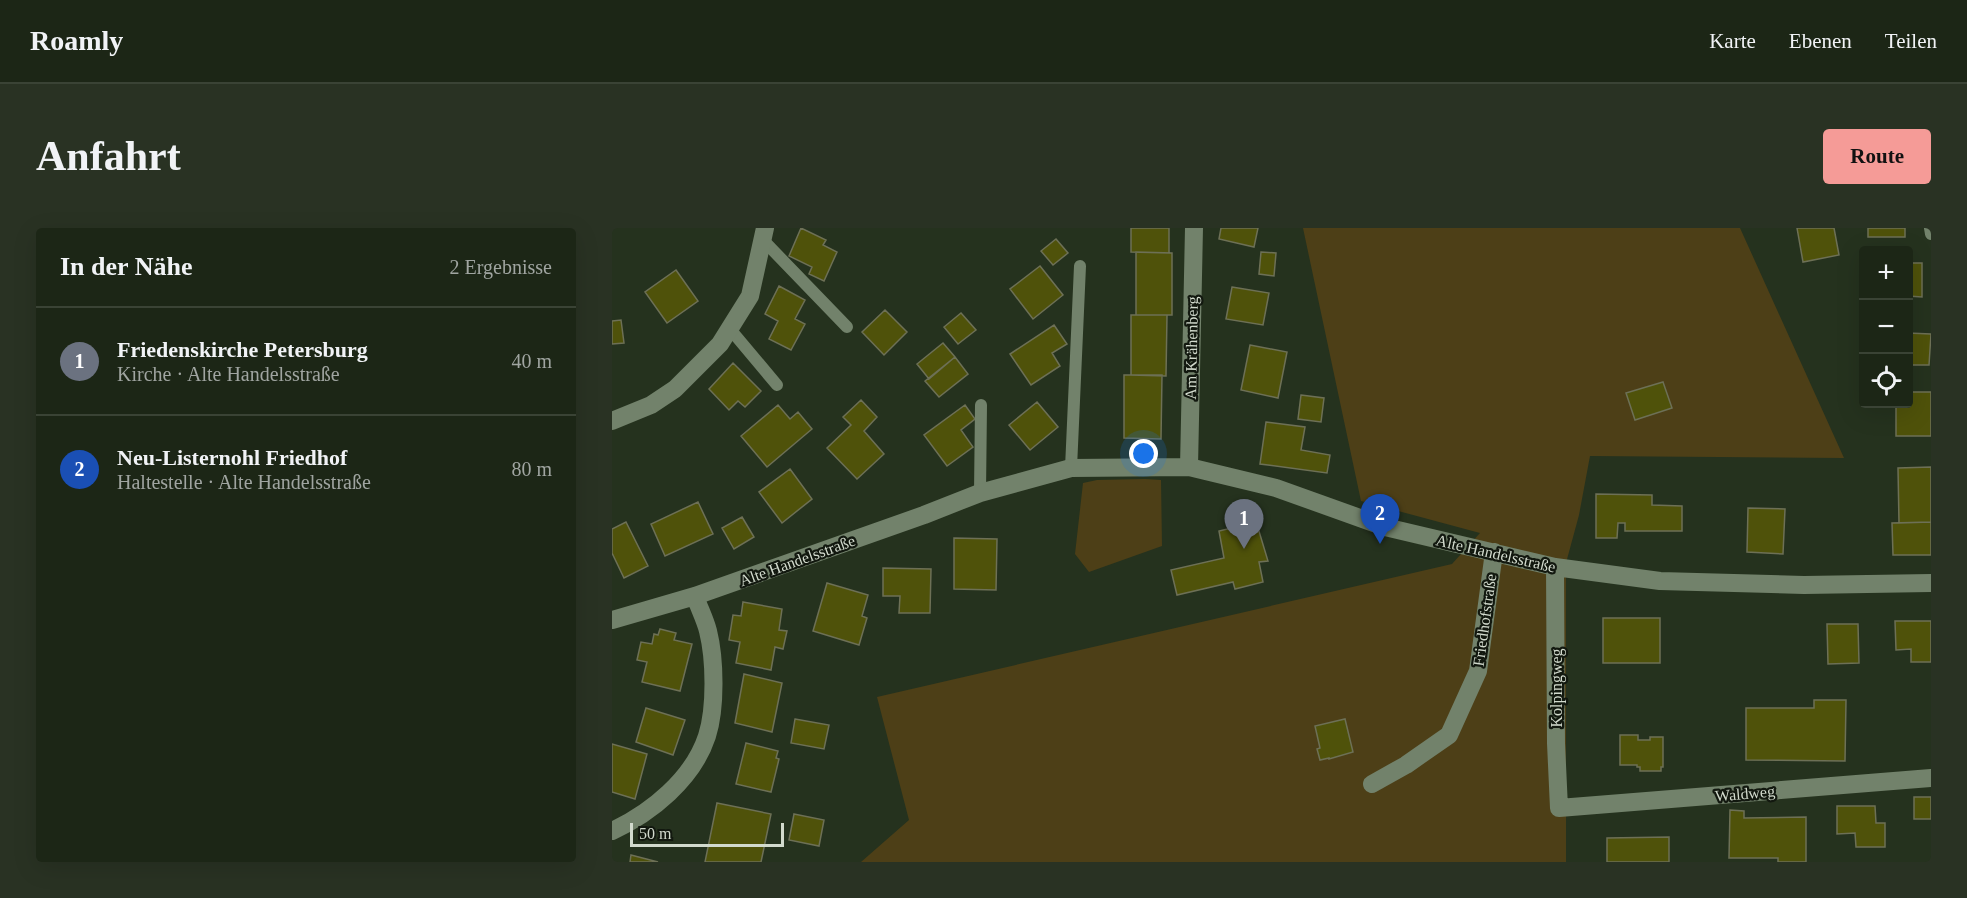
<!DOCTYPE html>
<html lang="de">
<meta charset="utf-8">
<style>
body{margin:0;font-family:"Times New Roman",serif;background:#293223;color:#f1f3f6}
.controls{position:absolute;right:18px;top:18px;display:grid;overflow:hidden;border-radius:6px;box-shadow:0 6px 24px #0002}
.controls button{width:54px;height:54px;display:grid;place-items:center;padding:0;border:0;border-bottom:2px solid #3a4335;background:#1c2616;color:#f1f3f6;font:30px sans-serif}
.scale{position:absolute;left:18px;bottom:15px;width:154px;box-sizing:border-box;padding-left:6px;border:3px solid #d2dacd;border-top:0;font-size:16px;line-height:21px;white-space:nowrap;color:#d2dacd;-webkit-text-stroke:4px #12180f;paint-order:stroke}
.you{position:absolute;left:532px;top:226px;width:21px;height:21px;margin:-15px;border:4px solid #fff;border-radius:50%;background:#1a73e8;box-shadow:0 0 0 9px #1a73e833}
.badge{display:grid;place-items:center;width:39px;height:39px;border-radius:50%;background:#f59b97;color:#fff;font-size:20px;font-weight:700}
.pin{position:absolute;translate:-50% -50px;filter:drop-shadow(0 2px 3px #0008)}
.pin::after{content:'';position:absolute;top:32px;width:21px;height:18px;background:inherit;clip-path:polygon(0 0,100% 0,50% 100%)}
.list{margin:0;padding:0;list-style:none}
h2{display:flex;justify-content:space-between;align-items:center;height:78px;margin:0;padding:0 24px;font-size:26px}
h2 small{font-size:20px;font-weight:400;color:#a0a5a1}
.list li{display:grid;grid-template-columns:39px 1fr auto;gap:18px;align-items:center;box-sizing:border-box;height:108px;padding:0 24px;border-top:2px solid #3a4335}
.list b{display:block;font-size:22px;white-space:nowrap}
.list p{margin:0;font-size:20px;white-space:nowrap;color:#a0a5a1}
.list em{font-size:20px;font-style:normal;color:#a0a5a1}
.icon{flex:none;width:33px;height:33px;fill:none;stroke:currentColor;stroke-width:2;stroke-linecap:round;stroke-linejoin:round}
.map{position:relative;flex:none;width:1319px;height:634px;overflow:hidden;border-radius:6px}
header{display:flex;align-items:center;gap:36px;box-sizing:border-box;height:84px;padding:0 30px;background:#1c2616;border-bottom:2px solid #3a4335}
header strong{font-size:28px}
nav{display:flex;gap:33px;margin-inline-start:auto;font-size:21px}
.intro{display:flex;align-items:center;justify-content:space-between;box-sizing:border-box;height:144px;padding:0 36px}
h1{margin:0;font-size:42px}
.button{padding:15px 27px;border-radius:6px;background:#f59b97;color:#111;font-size:21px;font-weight:700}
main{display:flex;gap:36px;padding:0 36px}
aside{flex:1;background:#1c2616;border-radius:6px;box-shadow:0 6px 24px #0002}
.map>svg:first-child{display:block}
</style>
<header>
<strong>Roamly</strong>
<nav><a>Karte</a><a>Ebenen</a><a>Teilen</a></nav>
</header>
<div class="intro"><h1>Anfahrt</h1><a class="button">Route</a></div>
<main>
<aside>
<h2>In der Nähe<small>2 Ergebnisse</small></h2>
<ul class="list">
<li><span class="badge" style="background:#6b7280">1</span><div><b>Friedenskirche Petersburg</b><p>Kirche · Alte Handelsstraße</p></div><em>40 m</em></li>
<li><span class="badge" style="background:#1a4fb4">2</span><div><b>Neu-Listernohl Friedhof</b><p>Haltestelle · Alte Handelsstraße</p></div><em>80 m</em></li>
</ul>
</aside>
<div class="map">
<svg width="1319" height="634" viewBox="0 0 1319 634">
<rect width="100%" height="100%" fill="#25321e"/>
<path fill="#4d3f17" d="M691,0H1128L1232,230L978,228L967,287L954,335V634H249L297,592L265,469L840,336L868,305L749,273Z
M533,251L549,252L550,318L477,344L463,326L471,255L485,252Z"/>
<path fill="#4f520a" stroke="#6d7056" stroke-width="1.5" d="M189,0L214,12L211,17L225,24L212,53L197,46L200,39L177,28Z
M519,0H557V25L519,24Z
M609,0H646L642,19L607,11Z
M1185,0H1222L1227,27L1191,34Z
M1256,0H1293V9H1256Z
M444,11L456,25L441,37L429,23Z
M524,24L560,25V87H524Z
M649,24L664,25L662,48L647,46Z
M1296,35H1310V69L1296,68Z
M428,38L451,67L421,91L398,61Z
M64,42L86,73L55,95L33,64Z
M167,58L193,72L183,91L193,96L179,122L157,111L166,93L153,86Z
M620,59L657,65L651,97L614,91Z
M273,82L295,104L272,127L250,104Z
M349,85L364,102L346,116L332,99Z
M519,87H555L554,148L519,147Z
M9,92L12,115L0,116V93Z
M442,97L455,116L440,125L448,138L419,157L398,126Z
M1296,105L1319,106L1317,137H1296Z
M331,115L343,129L317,151L305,136Z
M638,117L675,124L666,170L629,162Z
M343,129L356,146L327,169L313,153Z
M121,135L149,163L133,179L126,173L117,182L97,161Z
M512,147H550L549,211L512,210Z
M1051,154L1060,180L1023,192L1014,165Z
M1296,164H1319V208H1284V176H1296Z
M689,167L712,170L709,194L686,191Z
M249,172L265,189L252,203L272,226L245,251L215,220L239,197L231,189Z
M425,174L446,199L418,222L397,197Z
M166,177L178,191L186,184L200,201L155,239L129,208Z
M353,177L363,191L349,202L361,219L335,238L312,207Z
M654,194L693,199L689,222L718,227L715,245L648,236Z
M1319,239V294L1287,295L1286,240Z
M178,241L200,271L170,295L147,264Z
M984,266L1040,267V277L1070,278V303H1013V295H1006L1005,310H984Z
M86,274L101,306L53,328L39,296Z
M1136,280L1173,281L1171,326L1135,324Z
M130,289L142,309L122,321L110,300Z
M643,290L656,333L647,334L651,354L623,361L621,354L565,367L559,342L612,330L607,303L628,298L627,296L631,295V292Z
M14,294L36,338L12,350L0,325V301Z
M1319,294V327H1281L1280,295Z
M342,310L385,311L384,362L342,361Z
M271,340L319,341L318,385H287L288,368H271Z
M215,355L256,367L250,388L255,390L247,417L201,403Z
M131,374L170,381L167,402L175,403L171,421L163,419L159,442L124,435L128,414L117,412L121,387L129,388Z
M991,390H1048V435H991Z
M1283,393H1319V434H1299V421L1284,422Z
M1215,396H1246L1247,435L1216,436Z
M48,401L64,405L62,412L80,416L68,463L30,454L35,434L25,432L29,414L40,416L42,406L46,407Z
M132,446L170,455L160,504L123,495Z
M1202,472H1234L1233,533L1134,532V480H1202Z
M34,480L73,492L61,527L24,514Z
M183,491L217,497L212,521L179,515Z
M733,491L741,524L717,531V530L708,532L705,521L708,520L703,498Z
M1008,507H1026V512H1038V509H1051V539H1049V543H1028V539H1025V537H1008Z
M134,515L166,523L164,530L167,531L159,564L124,556Z
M0,516L35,526L23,571L0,564Z
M1302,569H1319V591H1302Z
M105,575L159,586L149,634H93Z
M1225,578H1263L1264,595H1273V619H1244L1243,605L1225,606Z
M1118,582L1132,583V590L1194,589V634H1166V630H1117Z
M182,586L212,592L207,618L177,612Z
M1057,609V634H995V610Z
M19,627L46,634H18Z"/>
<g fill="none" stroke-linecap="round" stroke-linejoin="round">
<path stroke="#72826b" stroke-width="12" d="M1318,0L1319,6
M151,12L235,99
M118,101L165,157
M459,240L468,38
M368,265L369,177"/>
<path stroke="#72826b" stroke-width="18" d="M0,193L39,177L63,161L108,116L138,68L153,0
M577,239L582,0
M943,339L944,515L947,580L1319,550
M0,392L83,368L312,287L368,265L459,240L577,239L664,260L773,299L943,339L1048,353L1192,357L1319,355
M760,556L794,537L837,507L866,443L882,324
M0,603C39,585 81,551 95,508C104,480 103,431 96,403C93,391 87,380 83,368"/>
</g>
<g text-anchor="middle" stroke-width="4.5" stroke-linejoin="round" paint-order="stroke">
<g font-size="16" fill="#d2dacd" stroke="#12180f">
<text transform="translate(579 120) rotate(-89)" y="6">Am Krähenberg</text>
<text transform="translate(884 325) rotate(13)" y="6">Alte Handelsstraße</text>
<text transform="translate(185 332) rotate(-20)" y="6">Alte Handelsstraße</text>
<text transform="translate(872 392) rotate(-82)" y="6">Friedhofstraße</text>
<text transform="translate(944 460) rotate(-90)" y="6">Kolpingweg</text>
<text transform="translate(1133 565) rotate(-5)" y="6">Waldweg</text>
</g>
</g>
</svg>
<div class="controls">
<button>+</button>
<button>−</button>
<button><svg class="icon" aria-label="locate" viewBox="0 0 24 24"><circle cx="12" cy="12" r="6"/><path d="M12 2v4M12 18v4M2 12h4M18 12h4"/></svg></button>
</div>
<div class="scale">50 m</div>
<div class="you"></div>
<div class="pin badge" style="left:632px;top:321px;background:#6b7280">1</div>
<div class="pin badge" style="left:768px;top:316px;background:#1a4fb4">2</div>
</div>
</main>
